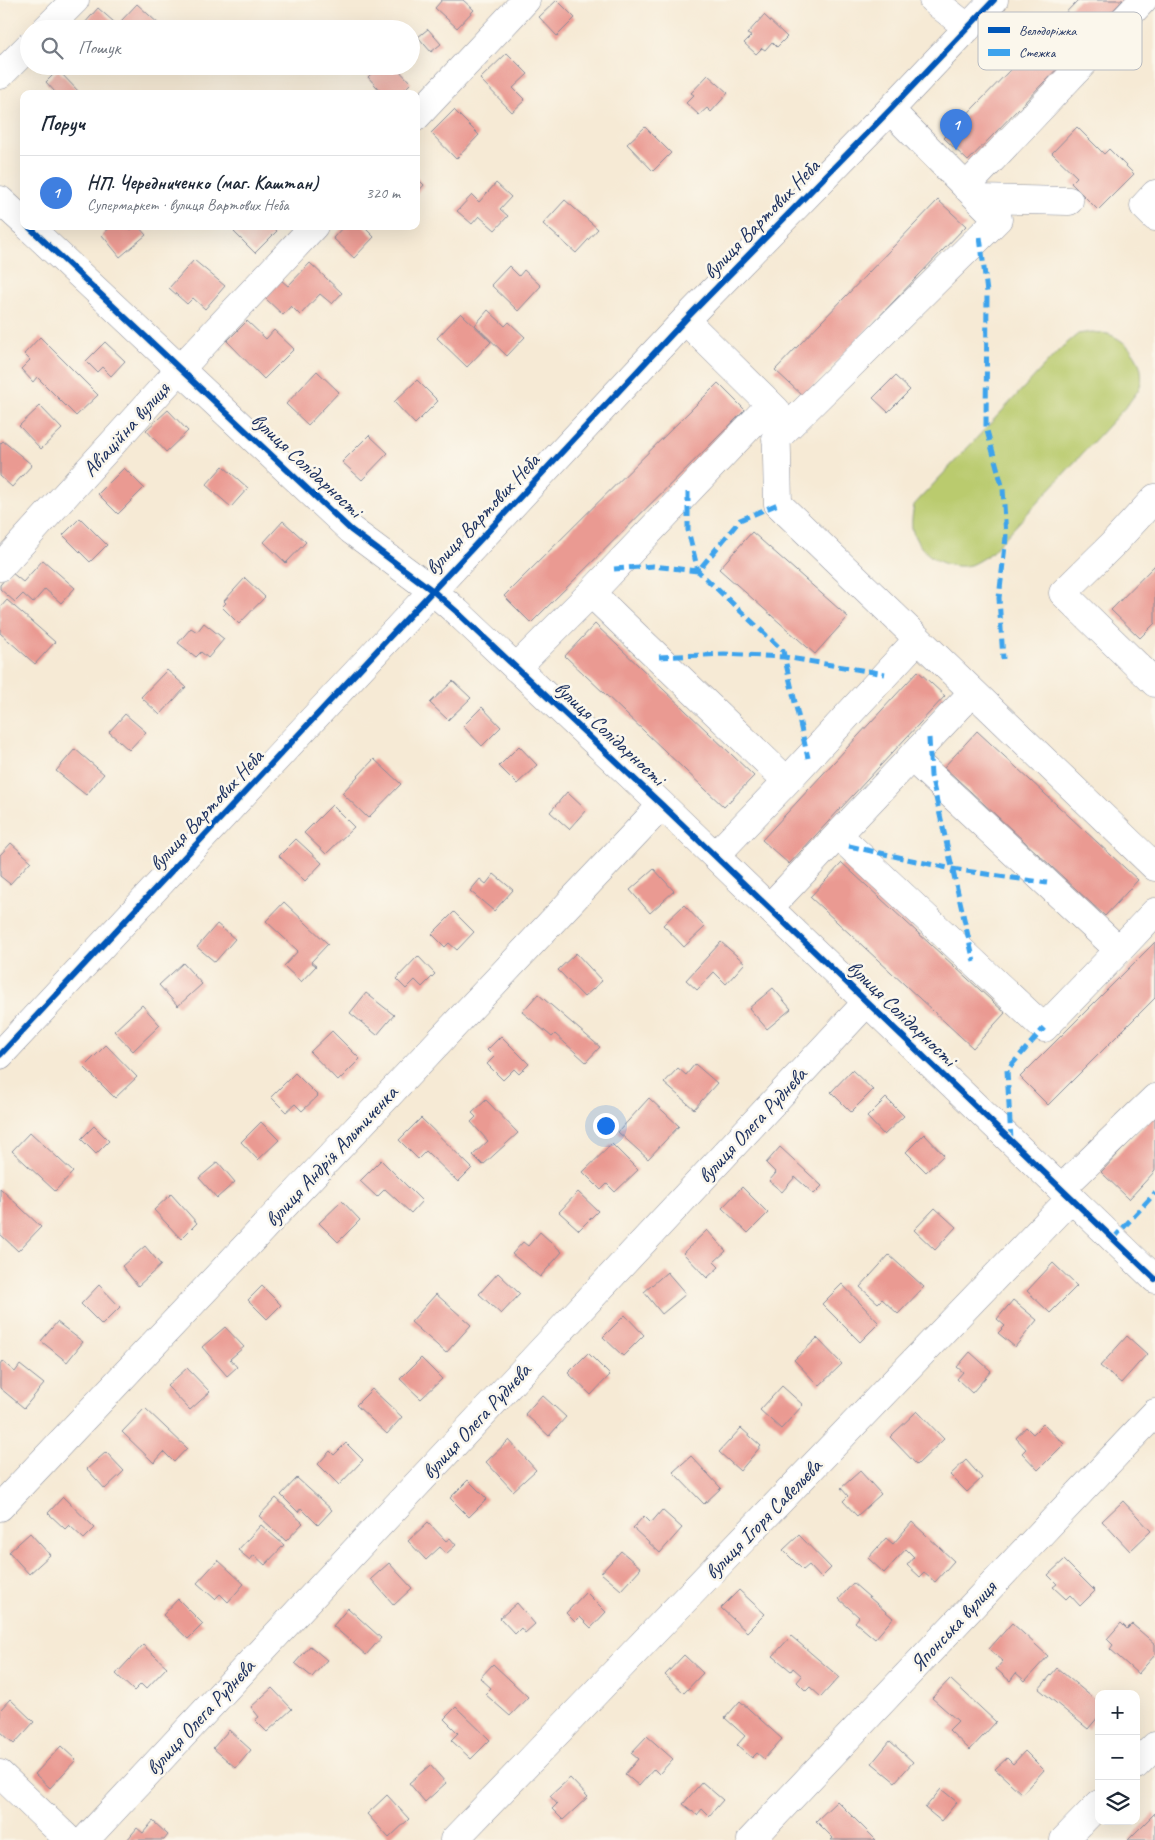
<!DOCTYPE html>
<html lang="uk">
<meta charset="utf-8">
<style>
body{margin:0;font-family:Caveat,sans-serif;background:#f2f2f3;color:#1f2937}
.controls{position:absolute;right:15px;bottom:15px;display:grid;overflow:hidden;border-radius:10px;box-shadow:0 5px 20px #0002}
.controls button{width:45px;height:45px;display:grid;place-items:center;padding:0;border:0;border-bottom:1px solid #e0e1e3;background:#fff;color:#1f2937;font:25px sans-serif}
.you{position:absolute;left:605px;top:1125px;width:18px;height:18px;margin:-12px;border:4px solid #fff;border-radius:50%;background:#1a73e8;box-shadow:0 0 0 8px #1a73e833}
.badge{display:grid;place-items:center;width:32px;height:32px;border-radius:50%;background:#0f766e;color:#fff;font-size:16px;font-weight:700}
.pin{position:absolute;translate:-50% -41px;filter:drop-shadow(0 1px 2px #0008)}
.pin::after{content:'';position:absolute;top:26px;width:18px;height:15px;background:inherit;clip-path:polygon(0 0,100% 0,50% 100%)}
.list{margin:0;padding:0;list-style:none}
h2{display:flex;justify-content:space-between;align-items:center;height:65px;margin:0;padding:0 20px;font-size:21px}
h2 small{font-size:16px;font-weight:400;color:#747a83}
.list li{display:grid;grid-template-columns:32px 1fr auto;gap:15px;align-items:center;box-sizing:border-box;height:75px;padding:0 20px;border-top:1px solid #e0e1e3}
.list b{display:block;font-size:19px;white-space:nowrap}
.list p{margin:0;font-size:16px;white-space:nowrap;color:#747a83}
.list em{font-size:16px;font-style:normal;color:#747a83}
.icon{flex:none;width:28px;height:28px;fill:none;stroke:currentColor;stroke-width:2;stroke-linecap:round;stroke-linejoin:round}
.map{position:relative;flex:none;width:1155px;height:1840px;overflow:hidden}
.search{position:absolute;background:#fff;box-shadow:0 5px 20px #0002;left:20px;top:20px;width:400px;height:55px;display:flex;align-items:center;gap:12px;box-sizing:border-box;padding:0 18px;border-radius:28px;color:#747a83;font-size:19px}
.panel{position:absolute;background:#fff;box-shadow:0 5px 20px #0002;left:20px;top:90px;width:400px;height:140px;border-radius:10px}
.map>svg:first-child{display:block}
</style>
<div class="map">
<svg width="1155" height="1840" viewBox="0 0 1155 1840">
<rect width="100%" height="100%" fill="#fbf7ec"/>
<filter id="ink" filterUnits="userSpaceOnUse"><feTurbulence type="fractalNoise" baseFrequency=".02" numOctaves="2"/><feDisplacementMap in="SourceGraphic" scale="10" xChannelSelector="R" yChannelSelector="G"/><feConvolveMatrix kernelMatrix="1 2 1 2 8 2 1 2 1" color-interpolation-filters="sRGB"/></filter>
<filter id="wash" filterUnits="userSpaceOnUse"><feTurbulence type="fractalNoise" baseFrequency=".0096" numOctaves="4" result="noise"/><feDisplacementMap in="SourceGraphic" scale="20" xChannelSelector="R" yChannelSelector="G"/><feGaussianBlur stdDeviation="1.12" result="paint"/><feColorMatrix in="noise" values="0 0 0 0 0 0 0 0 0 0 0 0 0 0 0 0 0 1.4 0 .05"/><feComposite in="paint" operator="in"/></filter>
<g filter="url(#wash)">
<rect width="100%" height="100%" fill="#f6ead5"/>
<path fill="#bacb6e" stroke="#6a7d66" d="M1092,332C1098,333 1103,333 1108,334C1129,341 1147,364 1140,386C1138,392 1132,398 1129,403L990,554C984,557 976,563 970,565C945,571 917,553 912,528C911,521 913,512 914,505L1060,349L1078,334Z"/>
<g id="blocks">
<path fill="#ea9a92" d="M442,0H463L474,10L457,28L435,8Z
M557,0L575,18L557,36L539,17Z
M1078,0H1123L968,161L944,138Z
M137,4L161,26L158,29H129L121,21Z
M98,8L122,29H89L84,24Z
M764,15L787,37L777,47L772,42L765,50L762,48L756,54L744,43L751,36L747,34Z
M428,29L441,44L431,52L418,37Z
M507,53L528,74L513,88L525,100L512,112L480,79Z
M379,66H395L411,83L400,94H383L368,77Z
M58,70L81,94H53L55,92L46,82Z
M708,75L728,93L711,112L707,108L699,115L686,103L694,95L691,93Z
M454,110L479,135L456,159L431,133Z
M645,127L671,153L653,171L627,144Z
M1077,127L1104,154L1109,149L1134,174L1098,210L1071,183L1077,177L1052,153Z
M416,177L424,185L416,194Z
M496,183L511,197L500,209L508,216L495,230L479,216L472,224L457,211L472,195L479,202Z
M565,200L598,229L576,253L543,224Z
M938,200L966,226L803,396L775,370Z
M112,226H128L131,230L135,226H138L146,235L120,257L102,235Z
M239,226H272L277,231L255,253L234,232Z
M344,226H363L374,237L354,258L333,238Z
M194,260L225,286L205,309L193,298L187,304L169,288Z
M310,263L342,293L332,304L320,294L300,315L291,306L283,315L265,298L281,280L288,286Z
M509,266L519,276L524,270L541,286L518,311L491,285Z
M488,310L505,326L509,322L525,337L507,356L475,325Z
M461,313L491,342L467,367L437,338Z
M247,321L266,339L274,330L294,349L264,379L227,341Z
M40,337L98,395L76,416L37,377L33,382L21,369L30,360L24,354Z
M105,342L125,361L111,376L102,367L97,372L86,361Z
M317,371L339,392L308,425L286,404Z
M895,376L910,390L888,412L873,398Z
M417,380L438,401L415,424L394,402Z
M718,383L745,410L531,623L504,596Z
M40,406L62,429L41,449L19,426Z
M168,410L188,431L166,452L146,430Z
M369,435L388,453L362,480L342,462Z
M3,441L32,465L12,487L0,476V444Z
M223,466L248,488L231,507L206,485Z
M124,468L144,488L118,514L98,494Z
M80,518L107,545L90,562L63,535Z
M283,521L306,542L286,563L264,542Z
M752,532L848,617L815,654L719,569Z
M43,560L75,588L61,603L45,589L33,603L23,594L15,602L0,589V585L11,572L23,582Z
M1155,565V623L1140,638L1111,610Z
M245,578L265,597L239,624L222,607L226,603L224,601Z
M7,600L55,642L35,664L0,633V608Z
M204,623L224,639L208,658L201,652L196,657L178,643L191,628L197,632Z
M595,624L754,776L724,807L565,656Z
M167,670L186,687L160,715L141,697Z
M918,671L945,696L789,864L762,840Z
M453,681L471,698L448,720L430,703Z
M482,707L501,727L482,746L463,726Z
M125,714L146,732L129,750L109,732Z
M977,731L1138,880L1105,916L944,767Z
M519,746L537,765L517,784L499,766Z
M75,749L104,774L86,795L56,771Z
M374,759L401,784L368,818L342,793Z
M567,792L586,810L569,829L550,812Z
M332,805L354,827L326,854L304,833Z
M296,839L322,863L305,881L279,856Z
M11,843L31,861L10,884L0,876V855Z
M842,863L1005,1013L973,1048L810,897Z
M654,869L674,891L650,913L630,890Z
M494,874L513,890L494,911L470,891L480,879L486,884Z
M284,902L328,944L311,962L316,966L301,982L284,966L298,951L266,921Z
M684,905L705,927L684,947L663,925Z
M454,912L474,932L457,950L449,943L445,947L432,934Z
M217,924L235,939L215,962L197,947Z
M721,942L745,963L726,984L714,972L697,990L686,980Z
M1155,942V998L1048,1105L1020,1077Z
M576,953L602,981L584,997L558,970Z
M418,956L435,974L422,987L415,980L406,989L396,979Z
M183,963L202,984L178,1006L159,985Z
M773,988L791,1009L767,1029L749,1008Z
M366,993L394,1015L377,1035L350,1013Z
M538,994L600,1047L586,1062L555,1034L552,1037L522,1012Z
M142,1005L160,1025L133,1051L114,1031Z
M332,1031L360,1059L338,1081L310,1052Z
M501,1036L529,1064L519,1074L514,1069L503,1080L487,1064L494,1057L487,1050Z
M106,1045L137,1077L115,1098L84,1067Z
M695,1064L717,1083L694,1109L664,1083L678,1068L686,1075Z
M852,1070L873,1090L851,1112L831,1092Z
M295,1073L318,1096L302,1111L295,1104L286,1112L271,1097Z
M649,1098L679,1126L648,1159L618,1132Z
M886,1098L904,1116L884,1135L867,1117Z
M486,1100L518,1133L483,1165L473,1155L488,1141L471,1122L476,1117L472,1113Z
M1155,1115V1171L1129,1199L1101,1172Z
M421,1118L472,1168L458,1182L426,1151L418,1159L399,1140Z
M261,1122L279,1140L258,1160L241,1142Z
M94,1126L109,1141L96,1154L81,1139Z
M30,1132L73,1172L55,1191L12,1151Z
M924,1134L944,1155L926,1172L906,1152Z
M612,1144L638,1170L615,1192L607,1184L601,1190L583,1172Z
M780,1147L822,1186L814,1194L795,1177L782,1192L769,1181L776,1173L766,1163Z
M381,1160L422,1201L411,1213L385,1189L377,1197L360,1181Z
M218,1162L235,1182L217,1198L199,1178Z
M742,1187L768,1213L748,1233L722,1208Z
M0,1188L41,1227L18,1251L0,1234Z
M578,1192L598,1211L579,1230L559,1212Z
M171,1194L197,1223L181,1239L154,1210Z
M342,1201L360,1220L338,1242L319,1223Z
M935,1208L956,1227L935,1250L914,1230Z
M707,1230L726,1251L714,1262L719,1267L707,1278L683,1253Z
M540,1232L562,1252L540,1277L512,1254L523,1242L528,1246Z
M145,1246L161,1265L138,1286L122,1266Z
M889,1255L924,1287L898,1314L882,1299L878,1303L860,1287Z
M1053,1263L1077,1286L1050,1313L1027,1291Z
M667,1272L686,1294L662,1314L644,1292Z
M498,1273L520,1294L501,1314L479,1294Z
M842,1284L879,1323L860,1342L822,1304Z
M99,1285L120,1307L102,1325L81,1304Z
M262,1286L281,1305L267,1319L248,1300Z
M436,1294L471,1325L446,1353L411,1322Z
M1013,1300L1037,1320L1015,1347L998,1333L1005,1326L997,1319Z
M625,1315L644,1335L623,1356L603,1337Z
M57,1322L83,1342L67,1362L41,1341Z
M225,1327L244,1347L230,1359L237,1367L227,1376L202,1347Z
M1127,1336L1147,1354L1121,1383L1100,1366Z
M817,1338L842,1364L819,1386L794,1360Z
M970,1352L991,1371L972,1393L957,1379L963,1372L957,1367Z
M588,1353L610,1375L591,1395L568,1373Z
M421,1358L442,1379L421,1399L400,1379Z
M2,1361L15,1372L20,1365L44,1384L24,1408L0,1388V1364Z
M187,1368L210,1392L190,1410L167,1386Z
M782,1386L803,1405L781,1429L760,1410Z
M372,1389L402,1417L387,1434L356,1405Z
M542,1395L566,1417L549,1436L525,1414Z
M145,1408L187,1448L174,1462L164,1452L154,1463L122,1432Z
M917,1411L944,1439L917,1465L890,1437Z
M1043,1424L1064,1444L1038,1470L1022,1453L1026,1449L1016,1438L1026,1427L1033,1434Z
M741,1428L761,1446L740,1471L719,1452Z
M509,1440L536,1470L513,1491L486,1462Z
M346,1443L363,1460L339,1485L318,1464L330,1451L334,1455Z
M106,1452L124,1471L105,1489L87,1469Z
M691,1456L721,1488L704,1504L673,1472Z
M966,1460L982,1478L967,1492L950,1475Z
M860,1471L881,1494L857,1516L843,1501L848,1496L841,1488Z
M297,1478L332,1510L318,1525L301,1508L298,1512L281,1495Z
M468,1480L487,1499L469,1517L450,1498Z
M63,1497L95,1528L84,1539L69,1525L65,1529L48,1513Z
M276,1498L303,1523L286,1541L259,1516Z
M1123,1501L1151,1531L1130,1551L1102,1521Z
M662,1510L682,1528L660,1553L633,1528L644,1516L651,1523Z
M428,1522L446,1541L450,1538L456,1545L446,1554L440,1547L426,1560L408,1541Z
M912,1522L954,1561L935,1582L924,1573L920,1577L907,1565L914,1557L906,1549L884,1573L868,1558L886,1538L893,1544Z
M261,1525L284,1545L265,1565L254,1555L250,1560L238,1550Z
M30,1533L50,1555L29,1574L9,1552Z
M799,1535L831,1568L821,1578L809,1565L803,1570L783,1550Z
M621,1551L641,1568L621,1590L601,1573Z
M218,1560L244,1584L228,1602L220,1594L215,1599L197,1583Z
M1064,1560L1095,1591L1080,1606L1070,1595L1066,1599L1053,1587L1057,1584L1048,1575Z
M389,1563L412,1588L394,1605L371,1579Z
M853,1583L893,1618L875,1639L855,1622L859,1617L839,1599Z
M739,1590L765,1614L747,1632L721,1608Z
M586,1592L606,1612L591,1628L580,1617L575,1622L566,1613Z
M178,1599L203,1624L188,1639L163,1615Z
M517,1603L535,1624L525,1633L521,1628L515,1634L500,1618Z
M348,1608L381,1638L366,1655L333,1626Z
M1012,1623L1048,1656L1025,1681L1016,1673L1010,1681L996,1669L1003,1661L989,1649Z
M1121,1623L1127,1629L1132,1624L1155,1644V1655L1138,1674L1110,1649L1113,1645L1107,1639Z
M791,1636L839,1677L821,1697L810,1687L806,1691L797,1682L802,1676L793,1668L791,1671L773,1656Z
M143,1645L167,1667L146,1689L141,1684L134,1691L116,1674Z
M310,1646L327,1660L312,1677L295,1663Z
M684,1655L703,1673L684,1693L665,1675Z
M493,1664L528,1697L510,1716L485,1694L491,1688L480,1678Z
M1057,1668L1099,1703V1716L1088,1729L1039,1689Z
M950,1679L996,1722L970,1750L949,1730L958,1721L932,1698Z
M272,1688L292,1709L267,1732L255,1720L259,1717L251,1707Z
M10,1699L34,1722L14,1744L0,1731V1710Z
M740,1701L782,1739L764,1759L757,1753L752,1758L737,1745L745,1736L725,1718Z
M456,1707L490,1740L471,1759L451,1740L458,1733L444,1719Z
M229,1730L251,1750L236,1768L213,1748Z
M647,1736L673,1759L659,1774L654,1769L639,1786L625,1774L638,1759L631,1753Z
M890,1741L913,1762L895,1782L872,1763Z
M61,1746L76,1760L50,1788L35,1774Z
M1025,1751L1044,1770L1022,1794L995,1769L1007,1758L1013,1764Z
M430,1765L446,1783L425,1802L409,1783Z
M570,1778L588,1797L563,1820L552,1809L557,1804L550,1796Z
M702,1782L723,1800L709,1816L702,1809L697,1815L683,1804Z
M941,1789L957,1802L941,1821L925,1808Z
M387,1795L409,1819L389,1838L367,1814Z
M837,1801L876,1840H831L833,1838L816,1821Z
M1155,1813V1840H1128Z
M153,1821L168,1835L164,1840H127L137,1828L143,1833Z"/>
</g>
</g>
<g filter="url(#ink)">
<use href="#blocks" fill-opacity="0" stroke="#888c9a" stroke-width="1"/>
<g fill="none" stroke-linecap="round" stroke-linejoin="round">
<g stroke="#888c9a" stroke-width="29">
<path id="minor" d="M933,0L968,28
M46,29L75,0
M0,75L29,46
M416,117L526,0
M966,187L1143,0
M1155,194L1144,206L1155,217
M978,199L1069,201
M0,200L24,222
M28,226L351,530L433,591L457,612L662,805L1155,1279
M685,320L776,410L778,504L1155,867
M776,439L998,219L890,110
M1155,498L1113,544L1063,593L1155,683
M0,567L181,368L314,226
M591,593L787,781L918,639
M516,668L591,593L770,405
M838,835L1044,1028L1119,950L911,757
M715,856L787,781
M769,908L973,692
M1119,950L1155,912
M0,1055L685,320L890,110L994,0
M1061,1189L1155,1098
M0,1507L662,805
M1136,1765L1155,1746
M0,1774L69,1840
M85,1840L867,1002
M454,1840L1071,1198
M751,1840L1155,1413
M1064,1840L1099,1804"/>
</g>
<use href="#minor" stroke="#fff" stroke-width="28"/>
<path stroke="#3da3ed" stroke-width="5" stroke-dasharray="10 5" stroke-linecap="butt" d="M980,237L987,292L986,427L1003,489L1006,537L999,598L1003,659
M688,492V530L698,571L783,651L808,758
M614,569L653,566L698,571L740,520L778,504
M659,657L724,654L784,657L885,674
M929,738L931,776L974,962
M849,846L952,869L1047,883
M1011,1140L1007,1070L1044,1028
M1113,1239L1155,1193"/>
<g stroke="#fbf7ec" stroke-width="9">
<path id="cycleway" d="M28,226L351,530L433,591L457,612L662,805L1155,1279
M0,1055L685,320L890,110L994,0"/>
</g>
<use href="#cycleway" stroke="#0057b8" stroke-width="6"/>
</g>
</g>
<g text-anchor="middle" stroke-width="5" stroke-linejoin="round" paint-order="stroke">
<g font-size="21" fill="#1b2f5e" stroke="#fbf7ec">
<text transform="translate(761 219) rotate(-46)" y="7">вулиця Вартових Неба</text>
<text transform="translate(126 429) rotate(-48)" y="7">Авіаційна вулиця</text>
<text transform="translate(307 465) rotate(43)" y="7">вулиця Солідарності</text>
<text transform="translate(482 514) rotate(-47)" y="7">вулиця Вартових Неба</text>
<text transform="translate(610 733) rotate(43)" y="7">вулиця Солідарності</text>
<text transform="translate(206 810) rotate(-47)" y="7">вулиця Вартових Неба</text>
<text transform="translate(902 1013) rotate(44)" y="7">вулиця Солідарності</text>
<text transform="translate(752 1125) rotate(-47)" y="7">вулиця Олега Руднєва</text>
<text transform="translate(331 1156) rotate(-47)" y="7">вулиця Андрія Альтиченка</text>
<text transform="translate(476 1421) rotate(-47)" y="7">вулиця Олега Руднєва</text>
<text transform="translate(763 1519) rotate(-46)" y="7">вулиця Ігоря Савельєва</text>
<text transform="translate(953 1626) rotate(-47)" y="7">Японська вулиця</text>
<text transform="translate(200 1717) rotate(-47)" y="7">вулиця Олега Руднєва</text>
</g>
</g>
<rect x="978" y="12" width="164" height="58" rx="8" fill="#fbf7ec" stroke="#b8bbc1" stroke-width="1"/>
<rect x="988" y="27" width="22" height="6" fill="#0057b8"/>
<rect x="988" y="49" width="22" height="7" fill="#3da3ed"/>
<g font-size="14" fill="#1b2f5e">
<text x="1019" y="35">Велодоріжка</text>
<text x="1019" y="57">Стежка</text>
</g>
</svg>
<div class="controls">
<button>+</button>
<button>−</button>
<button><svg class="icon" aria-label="layers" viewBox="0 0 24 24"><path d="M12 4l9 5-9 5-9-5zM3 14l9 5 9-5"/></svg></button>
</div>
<div class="you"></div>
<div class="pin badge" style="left:956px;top:150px;background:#3f7fe0">1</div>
<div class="search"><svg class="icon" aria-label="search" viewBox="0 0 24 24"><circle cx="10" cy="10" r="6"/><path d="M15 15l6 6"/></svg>Пошук</div>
<section class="panel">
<h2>Поруч<small></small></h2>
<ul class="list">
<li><span class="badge" style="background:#3f7fe0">1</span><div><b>НП. Чередниченко (маг. Каштан)</b><p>Супермаркет · вулиця Вартових Неба</p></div><em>320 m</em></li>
</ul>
</section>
</div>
